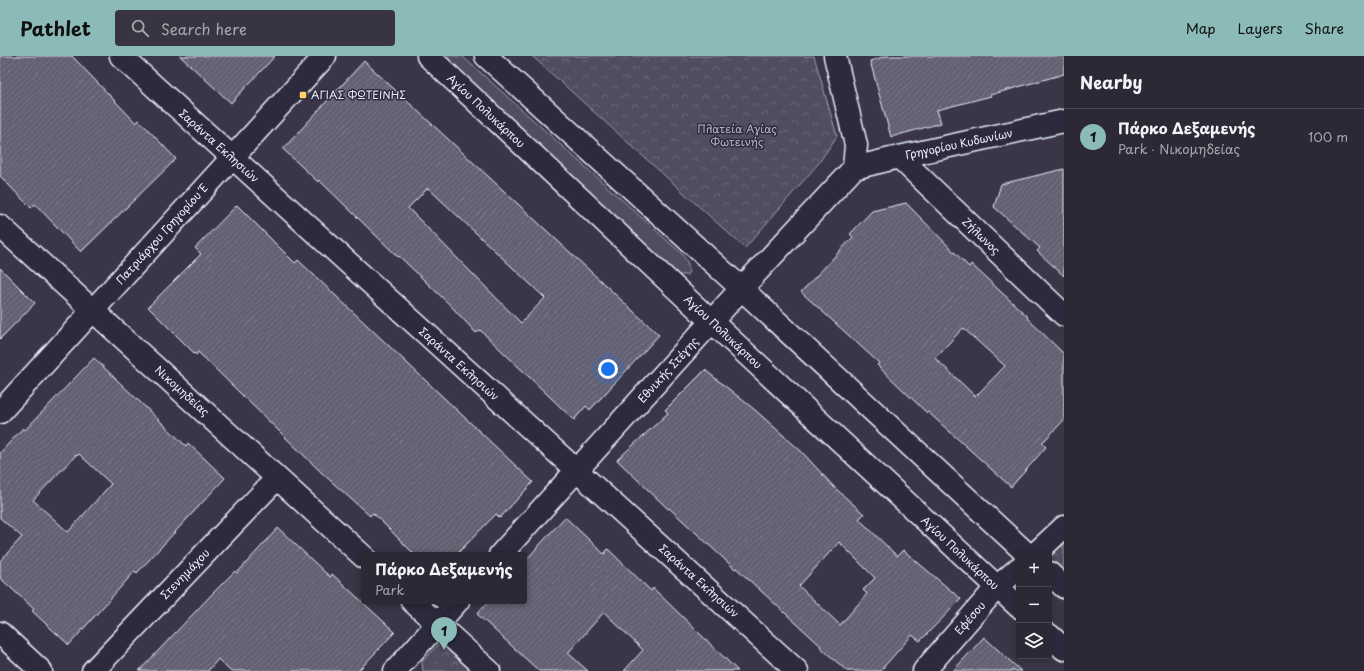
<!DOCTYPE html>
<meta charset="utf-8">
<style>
body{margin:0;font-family:"Playpen Sans",sans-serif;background:#383442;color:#f1f3f6}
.controls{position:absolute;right:12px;bottom:12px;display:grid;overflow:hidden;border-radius:4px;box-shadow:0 2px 6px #0003}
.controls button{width:36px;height:36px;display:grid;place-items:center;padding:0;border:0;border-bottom:1px solid #484451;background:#2c2836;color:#f1f3f6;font:20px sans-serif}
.you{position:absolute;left:608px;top:313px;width:14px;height:14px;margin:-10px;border:3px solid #fff;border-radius:50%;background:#1a73e8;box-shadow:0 0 0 6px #1a73e833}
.badge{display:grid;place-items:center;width:26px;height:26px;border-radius:50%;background:#8bbbb9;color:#111;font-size:13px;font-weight:700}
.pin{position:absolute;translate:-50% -33px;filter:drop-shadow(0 1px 2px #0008)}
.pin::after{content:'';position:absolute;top:21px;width:14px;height:12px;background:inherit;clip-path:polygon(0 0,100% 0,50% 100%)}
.popup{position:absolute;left:361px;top:496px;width:166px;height:52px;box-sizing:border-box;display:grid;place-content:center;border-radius:4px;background:#2c2836;filter:drop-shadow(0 1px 3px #0005);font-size:13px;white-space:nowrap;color:#a6a6ad}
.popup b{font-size:15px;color:#f1f3f6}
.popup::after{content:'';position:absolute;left:50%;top:100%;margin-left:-8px;border:8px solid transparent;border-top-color:#2c2836}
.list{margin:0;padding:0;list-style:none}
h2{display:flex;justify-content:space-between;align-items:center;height:52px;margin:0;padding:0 16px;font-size:17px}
h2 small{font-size:13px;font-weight:400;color:#a6a6ad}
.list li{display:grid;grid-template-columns:26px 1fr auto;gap:12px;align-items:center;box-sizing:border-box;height:56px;padding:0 16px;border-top:1px solid #484451}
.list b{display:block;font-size:15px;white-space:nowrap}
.list p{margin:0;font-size:13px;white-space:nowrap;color:#a6a6ad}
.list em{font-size:13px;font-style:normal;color:#a6a6ad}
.icon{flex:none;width:22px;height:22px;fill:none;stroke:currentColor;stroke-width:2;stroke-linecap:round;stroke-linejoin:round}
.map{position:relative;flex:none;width:1064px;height:615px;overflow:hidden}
header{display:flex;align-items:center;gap:24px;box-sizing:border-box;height:56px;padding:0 20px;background:#8bbbb9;color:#111}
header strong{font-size:19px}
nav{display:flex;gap:22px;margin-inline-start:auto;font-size:14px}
.search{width:280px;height:36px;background:#383442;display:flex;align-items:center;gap:10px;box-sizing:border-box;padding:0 14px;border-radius:4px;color:#a6a6ad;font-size:15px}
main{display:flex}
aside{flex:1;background:#2c2836}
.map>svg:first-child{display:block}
</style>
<header>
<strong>Pathlet</strong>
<div class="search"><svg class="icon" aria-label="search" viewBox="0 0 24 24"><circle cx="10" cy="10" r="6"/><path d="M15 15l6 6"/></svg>Search here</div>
<nav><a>Map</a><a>Layers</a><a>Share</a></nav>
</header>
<main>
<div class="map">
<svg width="1064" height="615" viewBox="0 0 1064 615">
<defs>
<pattern id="park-crowns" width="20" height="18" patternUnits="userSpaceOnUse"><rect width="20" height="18" fill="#504e5f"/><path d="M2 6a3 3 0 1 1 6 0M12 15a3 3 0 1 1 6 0" fill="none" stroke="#696877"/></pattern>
<pattern id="building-hatch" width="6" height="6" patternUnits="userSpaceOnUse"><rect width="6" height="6" fill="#636171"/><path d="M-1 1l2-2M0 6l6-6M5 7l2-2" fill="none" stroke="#797886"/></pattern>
</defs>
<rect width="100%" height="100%" fill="#3a3648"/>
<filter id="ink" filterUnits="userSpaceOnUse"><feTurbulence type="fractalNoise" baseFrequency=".025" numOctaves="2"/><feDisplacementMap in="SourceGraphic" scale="8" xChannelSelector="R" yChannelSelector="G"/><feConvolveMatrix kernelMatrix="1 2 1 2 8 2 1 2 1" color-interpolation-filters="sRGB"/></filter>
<g filter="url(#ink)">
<path fill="#504e5f" stroke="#9ca0ac" d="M443,0H462L682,198C686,204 692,212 687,219H678L671,215Z"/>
<path fill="url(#park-crowns)" stroke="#9ca0ac" d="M532,0H814L837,80L818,108L745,192Z
M1064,478V532L1049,518V498Z
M443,583L478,615H423L422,606Z"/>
<path fill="url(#building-hatch)" stroke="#e8f1f8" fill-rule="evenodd" d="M0,0H72L136,67L139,64L176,103L81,196L35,148L31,152L0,120Z
M180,0H275L231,47Z
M886,0H1064V18L990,39L991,40L937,54L941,67L891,81L870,5Z
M364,5L659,279L590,354L586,350L574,364L480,274L476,277L451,250L399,200L398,201L319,124L318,126L283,93ZM428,132L545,242L521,267L408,152Z
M1064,113V220L1037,195L1040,192L994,151L1001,128Z
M906,147L969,211L971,208L1028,261L1027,262L1064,298V364L1042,387L1046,391L1011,431L928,356L927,357L877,309L879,307L801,236L853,181L850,178L872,155ZM963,272L1005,310L976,340H975L935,302Z
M237,149L295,207L298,204L533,426L500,462L496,458L456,499H415L373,457L370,460L323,418L198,296L196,299L148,251L201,198L195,192Z
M0,212L35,247L0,283Z
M94,302L186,390L188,387L225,422L137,517L135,515L69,589L32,555L34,553L0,522V505L22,481L0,462V397L23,372L25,374ZM79,398L111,428L68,476L33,444L76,399L77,400Z
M705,314L755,354L802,396L835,432L864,458L859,463L897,500L903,494L961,543L920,585L912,579L880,615H847L820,591L821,590L736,512L735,513L669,452L668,453L617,404L668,357L665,354ZM839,486L875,522L863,534L867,538L840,569L799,530Z
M565,461L604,498L608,493L651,535L653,532L738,615H624L643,594L604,556L568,597L588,615H539L477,558L489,545H524V506Z
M278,472L330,521L332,518L395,576L358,615H230L218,603L208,615H139L214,536L235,515L237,517Z
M984,581L1021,615H953Z"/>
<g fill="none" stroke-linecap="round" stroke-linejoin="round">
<g stroke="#e8f1f8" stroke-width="25">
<path id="minor" d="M121,0L797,615
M835,0L856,89L854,112
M899,101L1064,259
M854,112L899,101L1064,65
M0,170L364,501
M0,356L325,0
M1035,498L1064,471
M500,499L741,233L854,112
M412,545L489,615
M0,577L41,615
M93,615L277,422
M395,615L458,545
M924,615L997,531L1019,512"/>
</g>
<g stroke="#e8f1f8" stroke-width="25">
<path id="tertiary" d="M428,0L699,254L1019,551
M486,0L730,222L1027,498
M1049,517L1064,531
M1049,579L1064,593"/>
</g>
<use href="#minor" stroke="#2f2a3d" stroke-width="22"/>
<use href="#tertiary" stroke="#2f2a3d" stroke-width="22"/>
</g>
</g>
<rect fill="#ffd166" stroke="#2f2a3d" stroke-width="1.5" x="299" y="35" width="8" height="8" rx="2"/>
<g text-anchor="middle" stroke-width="3" stroke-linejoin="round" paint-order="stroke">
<g font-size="11" fill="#e8f1f8" stroke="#2f2a3d" text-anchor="start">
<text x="311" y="43">ΑΓΙΑΣ ΦΩΤΕΙΝΗΣ</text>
</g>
<g font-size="11" fill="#e8f1f8" stroke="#2f2a3d">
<text transform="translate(486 55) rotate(43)" y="4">Αγίου Πολυκάρπου</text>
<text transform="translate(959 88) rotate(-12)" y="4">Γρηγορίου Κυδωνίων</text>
<text transform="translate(219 90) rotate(42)" y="4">Σαράντα Εκλησιών</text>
<text transform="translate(162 178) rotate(-48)" y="4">Πατριάρχου Γρηγορίου Ε΄</text>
<text transform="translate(981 180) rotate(44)" y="4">Ζήλωνος</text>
<text transform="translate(723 276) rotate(43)" y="4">Αγίου Πολυκάρπου</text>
<text transform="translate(459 308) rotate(42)" y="4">Σαράντα Εκλησιών</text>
<text transform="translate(668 314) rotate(-48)" y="4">Εθνικής Στέγης</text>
<text transform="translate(182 335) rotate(42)" y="4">Νικομηδείας</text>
<text transform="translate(960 497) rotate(43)" y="4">Αγίου Πολυκάρπου</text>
<text transform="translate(185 518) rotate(-46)" y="4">Στενημάχου</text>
<text transform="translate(699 525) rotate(42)" y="4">Σαράντα Εκλησιών</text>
<text transform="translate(970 562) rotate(-49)" y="4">Εφέσου</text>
</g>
<g font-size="11" fill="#b3b8c2" stroke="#2f2a3d">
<text x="737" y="77">Πλατεία Αγίας<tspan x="737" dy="13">Φωτεινής</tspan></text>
</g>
</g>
</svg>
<div class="controls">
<button>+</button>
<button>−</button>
<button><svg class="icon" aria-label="layers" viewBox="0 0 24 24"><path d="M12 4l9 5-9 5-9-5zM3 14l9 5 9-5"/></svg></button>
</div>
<div class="you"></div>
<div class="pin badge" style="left:444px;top:594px">1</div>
<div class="popup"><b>Πάρκο Δεξαμενής</b>Park</div>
</div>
<aside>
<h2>Nearby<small></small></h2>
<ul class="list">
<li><span class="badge">1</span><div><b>Πάρκο Δεξαμενής</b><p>Park · Νικομηδείας</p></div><em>100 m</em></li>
</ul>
</aside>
</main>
